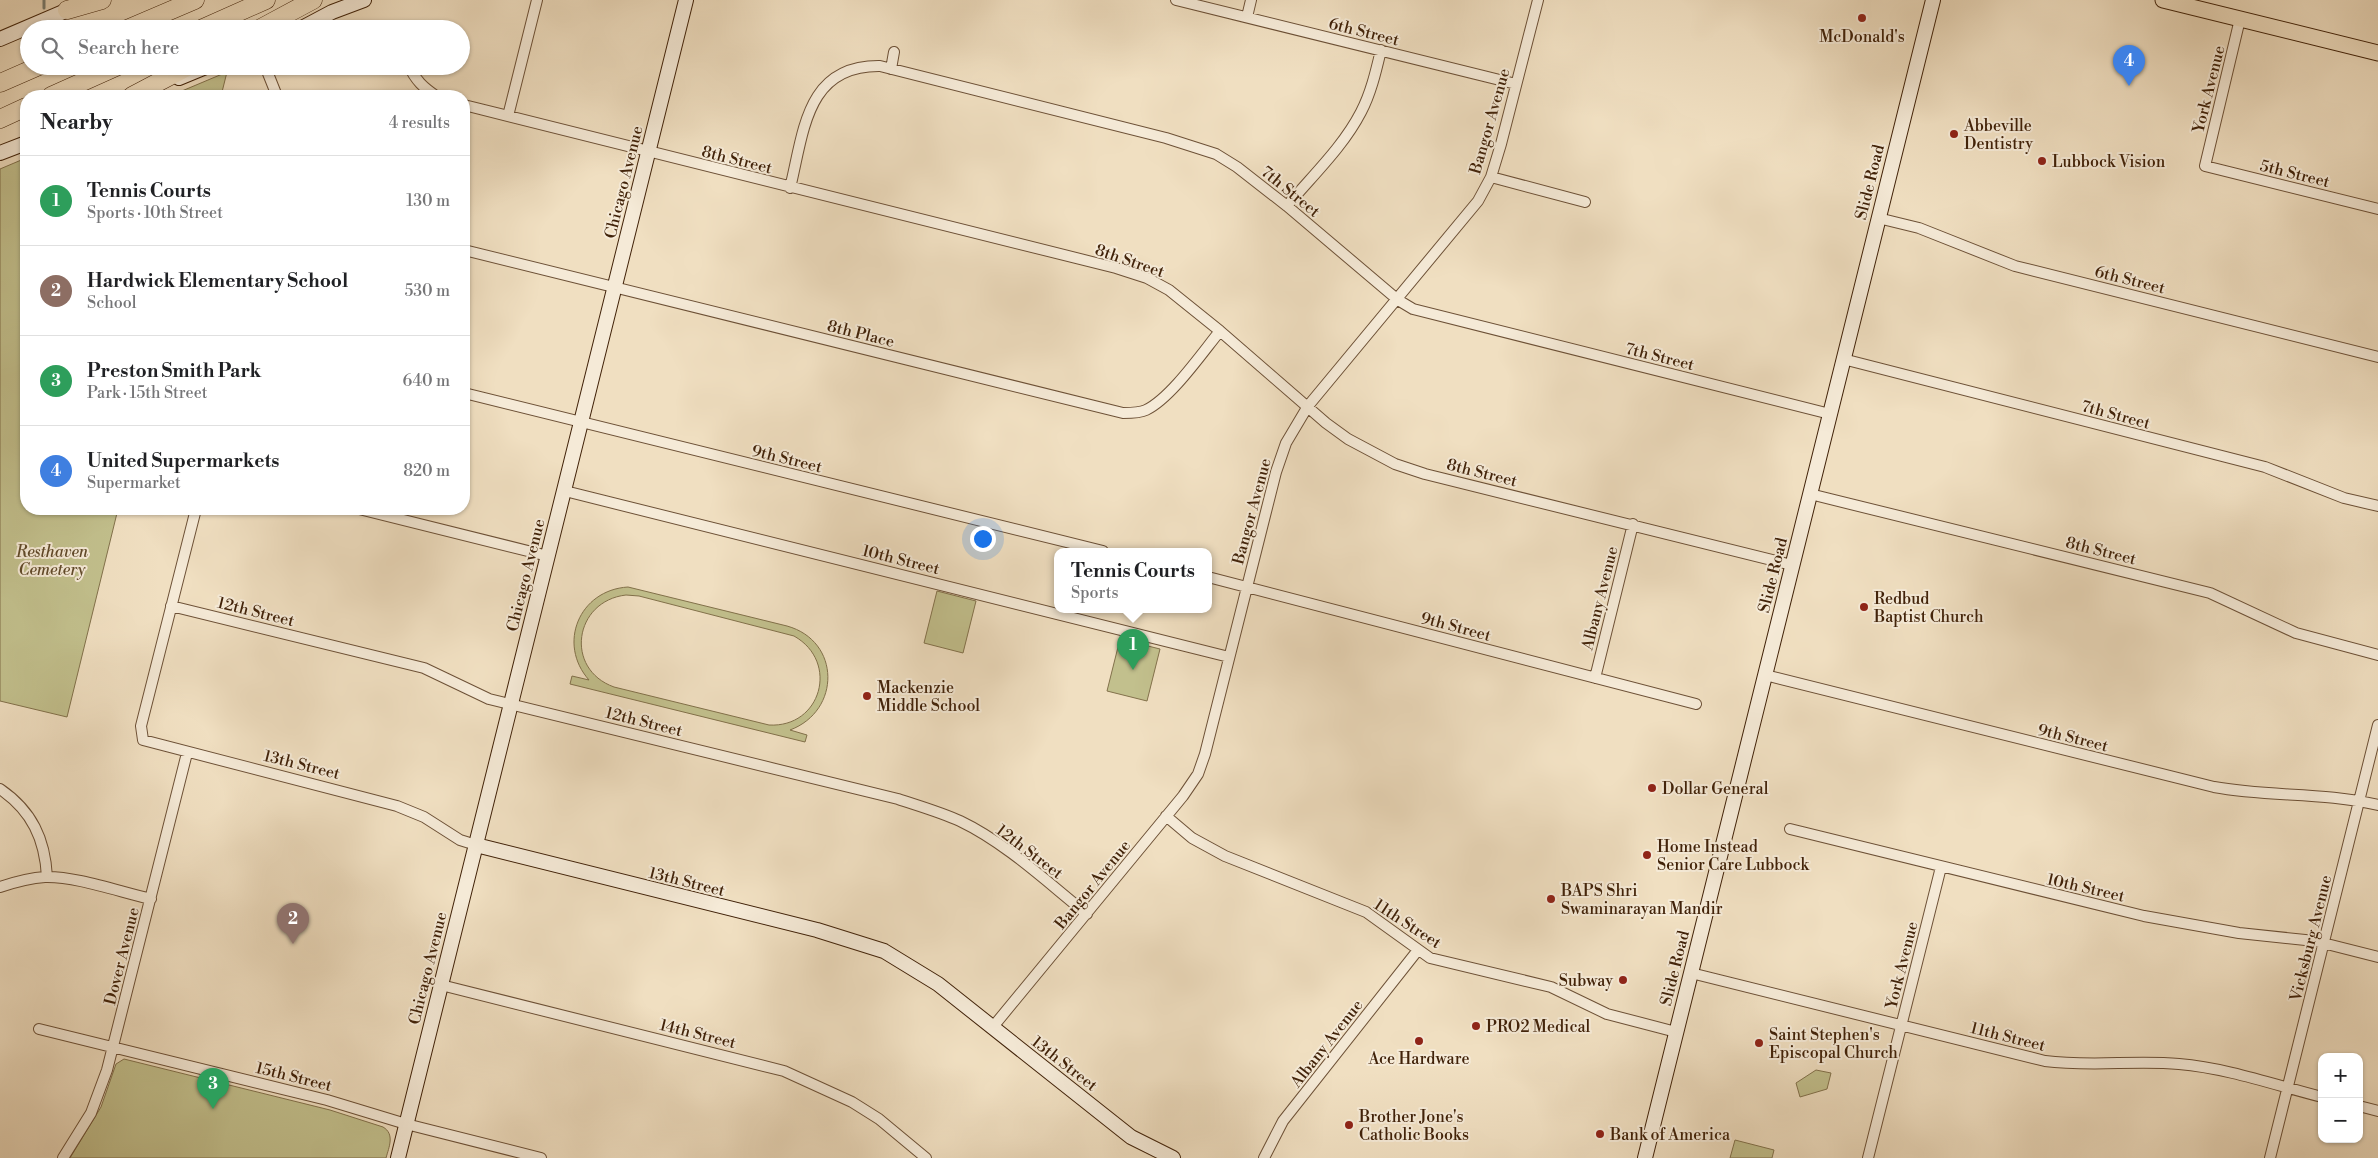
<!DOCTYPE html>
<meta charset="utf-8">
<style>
body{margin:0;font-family:"Libre Bodoni",serif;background:#f2f2f2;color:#202124}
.controls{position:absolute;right:15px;bottom:15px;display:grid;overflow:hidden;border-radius:10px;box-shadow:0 1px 4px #0004}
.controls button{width:45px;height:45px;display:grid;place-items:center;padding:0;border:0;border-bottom:1px solid #e0e0e0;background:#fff;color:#202124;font:25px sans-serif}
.you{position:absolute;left:982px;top:538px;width:18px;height:18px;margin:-12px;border:4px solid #fff;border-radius:50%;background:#1a73e8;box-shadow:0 0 0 8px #1a73e833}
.badge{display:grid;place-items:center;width:32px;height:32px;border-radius:50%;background:#d93025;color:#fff;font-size:16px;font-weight:700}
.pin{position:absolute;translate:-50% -41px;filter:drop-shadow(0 1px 2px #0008)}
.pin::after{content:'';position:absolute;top:26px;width:18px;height:15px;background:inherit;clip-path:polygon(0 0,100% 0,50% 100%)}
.popup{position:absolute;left:1054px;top:548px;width:158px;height:65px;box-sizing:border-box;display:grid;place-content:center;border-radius:10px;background:#fff;filter:drop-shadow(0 1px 4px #0005);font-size:16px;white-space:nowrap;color:#757577}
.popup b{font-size:19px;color:#202124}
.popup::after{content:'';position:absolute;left:50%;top:100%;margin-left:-10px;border:10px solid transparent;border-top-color:#fff}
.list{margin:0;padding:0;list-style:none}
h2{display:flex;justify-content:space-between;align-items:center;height:65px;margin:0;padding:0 20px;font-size:21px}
h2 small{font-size:16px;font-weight:400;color:#757577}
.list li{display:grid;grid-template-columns:32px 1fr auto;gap:15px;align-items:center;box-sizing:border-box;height:90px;padding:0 20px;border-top:1px solid #e0e0e0}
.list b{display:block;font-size:19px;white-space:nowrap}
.list p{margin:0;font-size:16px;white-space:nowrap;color:#757577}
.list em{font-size:16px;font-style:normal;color:#757577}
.icon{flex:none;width:28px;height:28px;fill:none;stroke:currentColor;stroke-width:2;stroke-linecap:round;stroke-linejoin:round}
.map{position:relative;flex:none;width:2378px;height:1158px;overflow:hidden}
.search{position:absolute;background:#fff;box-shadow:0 1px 4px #0004;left:20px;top:20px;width:450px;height:55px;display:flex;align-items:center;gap:12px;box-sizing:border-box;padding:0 18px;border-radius:28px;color:#757577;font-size:19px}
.panel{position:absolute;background:#fff;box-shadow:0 1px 4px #0004;left:20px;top:90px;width:450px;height:425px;border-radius:20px}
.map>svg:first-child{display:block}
</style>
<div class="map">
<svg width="2378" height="1158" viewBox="0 0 2378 1158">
<rect width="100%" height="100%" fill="#f0dfc1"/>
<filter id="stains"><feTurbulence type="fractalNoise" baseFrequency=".004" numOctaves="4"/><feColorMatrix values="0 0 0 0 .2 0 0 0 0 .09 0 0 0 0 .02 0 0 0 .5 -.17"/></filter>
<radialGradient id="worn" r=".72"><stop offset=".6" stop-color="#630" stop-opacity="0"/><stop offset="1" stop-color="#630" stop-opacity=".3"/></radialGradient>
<path fill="#c2c08d" stroke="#82714b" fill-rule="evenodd" d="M227,72L221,96H170Z
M26,158V509H118L67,717L0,701V169Z
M628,587L787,626C841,641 841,711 790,730L807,735L805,742L570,684L572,676L589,680C557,644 579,590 628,587ZM626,595L639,596L794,636C840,662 821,728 769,725L614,687C564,669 574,601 626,595Z
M937,591L976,601L963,653L924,643Z
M1120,639L1160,649L1147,701L1107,691Z
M124,1059L330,1110L383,1127C395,1134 389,1147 386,1158H70L101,1107L116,1064Z
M1816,1070L1831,1073L1827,1089L1800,1097L1796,1083Z
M1735,1140L1774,1150L1772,1158H1730Z"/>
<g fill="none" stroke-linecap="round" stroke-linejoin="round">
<path stroke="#787e73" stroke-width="3" d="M44,8V0
M52,28V29"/>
<g stroke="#6d5137" stroke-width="12">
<path id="street" d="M1176,0L1516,84
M1247,17L1251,0
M2240,19L2205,166L2378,209
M265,66L277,96
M409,66C415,80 424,88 436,96
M891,69L894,52
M464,105L1116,268L1147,278L1169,290L1220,331L1326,423L1348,439L1395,464L1425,474L1792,565
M508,116L537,0
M1491,177L1585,202
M790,188C804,131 806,65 880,66L1166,138L1216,154L1237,167L1287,206L1398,300L1413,309L1830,414
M1287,206C1312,176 1343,147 1361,112C1371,93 1376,71 1381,50
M1878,218L1919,228L2015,266L2378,357
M464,250L1123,413C1131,413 1140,413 1146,410C1171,398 1202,353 1220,331
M1843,359L2265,467L2344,498L2378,506
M464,393L1103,551
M565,491L1229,657
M1810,494L2210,593L2296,633L2378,655
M196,509L141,726L143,740L397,806L424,817L460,840L476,845
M359,509L548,556
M1208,577L1696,704
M171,606L424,668L489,699L898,799C919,806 940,812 960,821C1006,843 1047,882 1087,914
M1765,675L2214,787C2268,797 2325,792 2378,805
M1595,678L1633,524
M0,789C32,811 45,839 47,877
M1166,816L1192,838L1225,856L1366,912L1430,958L1551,987L1607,1014L1676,1032
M1790,829L2144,916L2239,933L2315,941L2378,957
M0,887C15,882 29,878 45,877C75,876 120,892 151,899
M1691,973L2045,1061C2090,1067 2135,1060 2179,1064C2227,1068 2275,1085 2322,1097
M441,985L784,1071L852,1102L879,1119L926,1158
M992,1028L1183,796L1198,774L1205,754L1276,472L1286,443L1308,406L1478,201L1491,177L1501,144L1538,0
M39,1029L327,1100L406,1124L541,1158
M2359,1106L2378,1111
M63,1158L91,1113L107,1070L187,753
M1264,1158L1283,1121L1418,950
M1868,1158L1941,867
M2270,1158L2378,725"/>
</g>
<g stroke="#412209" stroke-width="16">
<path id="secondary" d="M300,29L332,12L364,0
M0,39L75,7
M179,78L208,66
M0,153L26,143
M476,845L817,930L884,951L938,984L1131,1137L1173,1158
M398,1158L686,0
M1645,1158L1933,0"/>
</g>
<g stroke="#412209" stroke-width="17">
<path id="primary" d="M2163,0L2378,53"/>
</g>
<g stroke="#412209" stroke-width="19">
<path id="highway" d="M67,10L102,0
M127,29L195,0
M201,29L266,0
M259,29L313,0
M0,83L39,66
M51,96L118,66
M132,96L189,66
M0,119L26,107"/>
</g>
<use href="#street" stroke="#f5ead7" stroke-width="10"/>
<use href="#secondary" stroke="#f5ead7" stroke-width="14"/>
<use href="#primary" stroke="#f0dfc1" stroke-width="15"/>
<use href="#highway" stroke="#f0dfc1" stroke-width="18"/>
</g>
<g fill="#8f2418" stroke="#f5ead7" stroke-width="2">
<circle cx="1862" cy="18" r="5"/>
<circle cx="1954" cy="134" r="5"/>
<circle cx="2042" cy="161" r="5"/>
<circle cx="1864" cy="607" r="5"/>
<circle cx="867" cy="696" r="5"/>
<circle cx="1652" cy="788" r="5"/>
<circle cx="1647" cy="855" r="5"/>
<circle cx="1551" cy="899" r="5"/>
<circle cx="1623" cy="980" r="5"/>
<circle cx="1476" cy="1026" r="5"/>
<circle cx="1419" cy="1041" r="5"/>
<circle cx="1759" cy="1043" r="5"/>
<circle cx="1349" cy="1125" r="5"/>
<circle cx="1600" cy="1134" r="5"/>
</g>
<g text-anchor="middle" stroke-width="4" stroke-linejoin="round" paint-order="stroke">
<g font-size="16" fill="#412209" stroke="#f5ead7">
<text transform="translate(1364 31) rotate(14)" y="6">6th Street</text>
<text transform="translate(2208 89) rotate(-76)" y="6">York Avenue</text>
<text transform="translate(1489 121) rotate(-74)" y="6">Bangor Avenue</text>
<text transform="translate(737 159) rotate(14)" y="6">8th Street</text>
<text transform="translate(2295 173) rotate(14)" y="6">5th Street</text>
<text transform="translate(623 182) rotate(-76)" y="6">Chicago Avenue</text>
<text transform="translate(1869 182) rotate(-76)" y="6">Slide Road</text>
<text transform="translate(1291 191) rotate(39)" y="6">7th Street</text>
<text transform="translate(1130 260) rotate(19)" y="6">8th Street</text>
<text transform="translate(2130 279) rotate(14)" y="6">6th Street</text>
<text transform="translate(861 333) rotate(14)" y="6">8th Place</text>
<text transform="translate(1660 356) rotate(14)" y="6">7th Street</text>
<text transform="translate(2116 414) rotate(15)" y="6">7th Street</text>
<text transform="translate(787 458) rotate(14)" y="6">9th Street</text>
<text transform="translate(1482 472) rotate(14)" y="6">8th Street</text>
<text transform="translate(1251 511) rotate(-75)" y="6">Bangor Avenue</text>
<text transform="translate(2101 550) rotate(14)" y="6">8th Street</text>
<text transform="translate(901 559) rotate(14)" y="6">10th Street</text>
<text transform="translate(525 575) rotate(-76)" y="6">Chicago Avenue</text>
<text transform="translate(1772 575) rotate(-76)" y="6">Slide Road</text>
<text transform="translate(1599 598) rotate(-76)" y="6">Albany Avenue</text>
<text transform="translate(256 611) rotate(14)" y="6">12th Street</text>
<text transform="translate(1456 626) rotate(15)" y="6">9th Street</text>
<text transform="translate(644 721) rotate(14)" y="6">12th Street</text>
<text transform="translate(2073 737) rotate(14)" y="6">9th Street</text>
<text transform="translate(302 764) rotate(14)" y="6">13th Street</text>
<text transform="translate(1030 851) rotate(37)" y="6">12th Street</text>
<text transform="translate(687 881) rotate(14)" y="6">13th Street</text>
<text transform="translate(1092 884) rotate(-51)" y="6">Bangor Avenue</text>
<text transform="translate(2086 887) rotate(13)" y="6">10th Street</text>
<text transform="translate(1408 923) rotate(33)" y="6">11th Street</text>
<text transform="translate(2310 938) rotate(-76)" y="6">Vicksburg Avenue</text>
<text transform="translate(121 956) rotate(-76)" y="6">Dover Avenue</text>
<text transform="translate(1901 965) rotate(-76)" y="6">York Avenue</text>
<text transform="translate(427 968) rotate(-76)" y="6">Chicago Avenue</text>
<text transform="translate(1674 968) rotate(-76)" y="6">Slide Road</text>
<text transform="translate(698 1033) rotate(14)" y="6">14th Street</text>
<text transform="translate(2008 1036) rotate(14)" y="6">11th Street</text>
<text transform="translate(1326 1043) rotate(-52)" y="6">Albany Avenue</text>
<text transform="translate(1065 1063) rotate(38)" y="6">13th Street</text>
<text transform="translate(294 1076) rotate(14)" y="6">15th Street</text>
</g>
<g font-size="16" fill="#412209" stroke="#f5ead7" text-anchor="start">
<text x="1862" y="42" text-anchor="middle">McDonald's</text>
<text x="1964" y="131">Abbeville<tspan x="1964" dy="18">Dentistry</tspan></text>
<text x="2052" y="167">Lubbock Vision</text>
<text x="1874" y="604">Redbud<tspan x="1874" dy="18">Baptist Church</tspan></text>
<text x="877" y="693">Mackenzie<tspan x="877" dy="18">Middle School</tspan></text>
<text x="1662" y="794">Dollar General</text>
<text x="1657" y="852">Home Instead<tspan x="1657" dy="18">Senior Care Lubbock</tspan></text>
<text x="1561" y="896">BAPS Shri<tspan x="1561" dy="18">Swaminarayan Mandir</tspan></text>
<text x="1613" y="986" text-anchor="end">Subway</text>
<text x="1486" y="1032">PRO2 Medical</text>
<text x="1769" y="1040">Saint Stephen's<tspan x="1769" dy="18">Episcopal Church</tspan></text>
<text x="1419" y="1064" text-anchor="middle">Ace Hardware</text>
<text x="1359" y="1122">Brother Jone's<tspan x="1359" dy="18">Catholic Books</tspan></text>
<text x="1610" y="1140">Bank of America</text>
</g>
<g font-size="16" font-style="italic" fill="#614a2a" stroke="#f5ead7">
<text x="52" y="557">Resthaven<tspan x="52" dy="18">Cemetery</tspan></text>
</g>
</g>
<rect width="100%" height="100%" filter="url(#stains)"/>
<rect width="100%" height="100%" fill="url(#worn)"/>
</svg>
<div class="controls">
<button>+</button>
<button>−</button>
</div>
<div class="you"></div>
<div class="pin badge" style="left:1133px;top:670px;background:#2e9e5b">1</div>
<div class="popup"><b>Tennis Courts</b>Sports</div>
<div class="pin badge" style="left:293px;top:944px;background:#8d6e63">2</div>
<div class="pin badge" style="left:213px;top:1109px;background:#2e9e5b">3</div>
<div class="pin badge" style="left:2129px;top:86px;background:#3f7fe0">4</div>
<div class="search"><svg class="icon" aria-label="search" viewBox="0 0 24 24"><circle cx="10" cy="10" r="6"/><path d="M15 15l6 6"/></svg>Search here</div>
<section class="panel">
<h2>Nearby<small>4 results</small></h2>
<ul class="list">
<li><span class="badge" style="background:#2e9e5b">1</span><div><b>Tennis Courts</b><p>Sports · 10th Street</p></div><em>130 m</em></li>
<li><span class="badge" style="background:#8d6e63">2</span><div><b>Hardwick Elementary School</b><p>School</p></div><em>530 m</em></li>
<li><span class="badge" style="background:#2e9e5b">3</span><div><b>Preston Smith Park</b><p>Park · 15th Street</p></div><em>640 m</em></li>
<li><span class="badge" style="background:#3f7fe0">4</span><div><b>United Supermarkets</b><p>Supermarket</p></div><em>820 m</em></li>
</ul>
</section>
</div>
